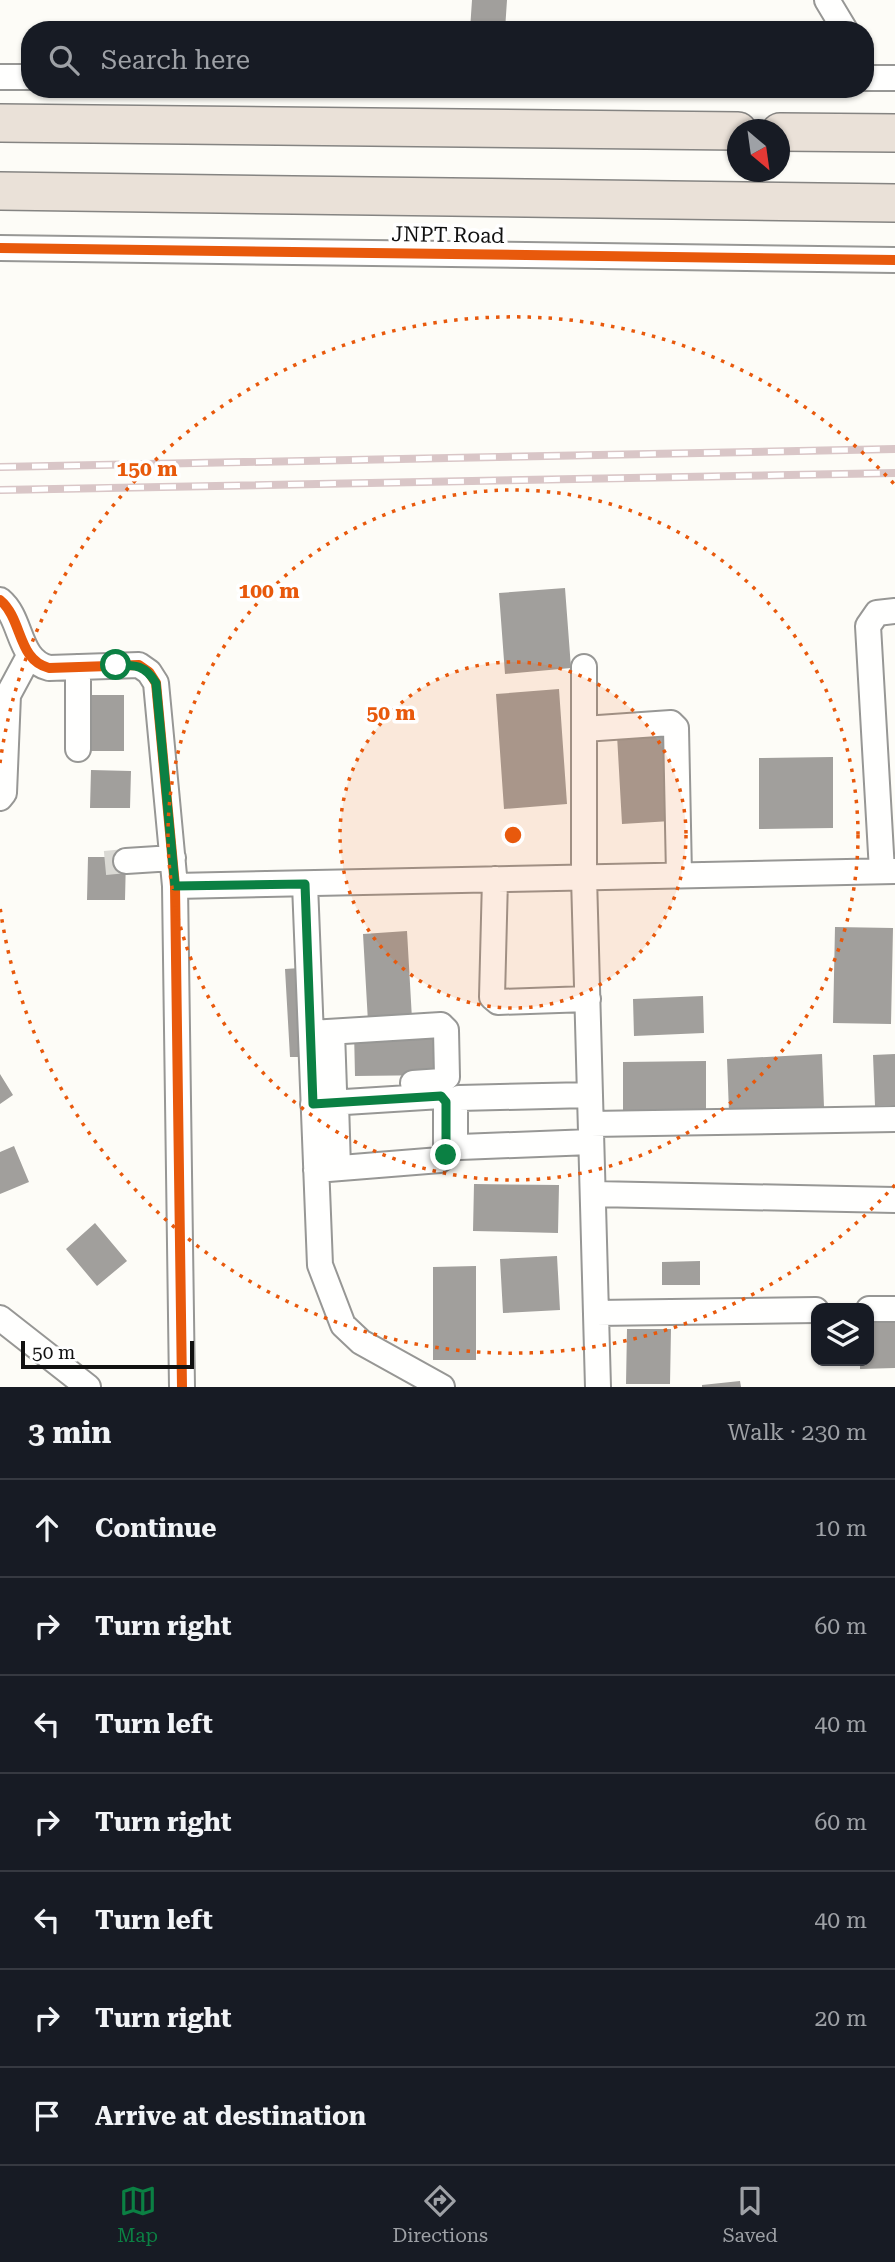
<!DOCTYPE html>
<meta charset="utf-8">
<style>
body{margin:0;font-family:"Roboto Serif",serif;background:#20242c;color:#f1f3f6}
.controls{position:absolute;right:21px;bottom:21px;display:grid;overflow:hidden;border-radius:14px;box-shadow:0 2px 5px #0004}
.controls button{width:63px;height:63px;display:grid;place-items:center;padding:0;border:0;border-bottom:2px solid #363941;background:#171b24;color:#f1f3f6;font:35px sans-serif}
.compass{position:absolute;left:727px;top:119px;width:63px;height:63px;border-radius:50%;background:#171b24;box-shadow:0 2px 5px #0004;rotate:151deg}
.scale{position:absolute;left:21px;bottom:18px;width:173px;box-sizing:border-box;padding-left:7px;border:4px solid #111;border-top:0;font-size:19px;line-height:24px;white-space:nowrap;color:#111;-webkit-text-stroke:5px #fff;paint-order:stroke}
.stop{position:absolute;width:21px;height:21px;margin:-16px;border:5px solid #0b8043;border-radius:50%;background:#fff}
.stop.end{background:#0b8043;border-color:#fff;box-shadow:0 2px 7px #0008}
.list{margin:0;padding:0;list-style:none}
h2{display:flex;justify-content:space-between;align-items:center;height:91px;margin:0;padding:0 28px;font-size:30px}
h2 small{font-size:23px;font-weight:400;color:#9ea1a6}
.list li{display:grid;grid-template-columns:46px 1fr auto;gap:21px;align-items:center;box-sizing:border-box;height:98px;padding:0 28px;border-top:2px solid #363941}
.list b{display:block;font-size:26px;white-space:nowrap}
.list em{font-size:23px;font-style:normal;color:#9ea1a6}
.icon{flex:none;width:38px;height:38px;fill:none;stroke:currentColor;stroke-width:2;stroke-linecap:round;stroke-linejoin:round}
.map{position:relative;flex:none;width:895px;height:1387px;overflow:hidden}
.search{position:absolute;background:#171b24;box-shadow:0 2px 5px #0004;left:21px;right:21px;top:21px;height:77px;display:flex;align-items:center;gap:18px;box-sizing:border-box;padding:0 24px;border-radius:28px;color:#9ea1a6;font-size:26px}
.sheet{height:777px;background:#171b24}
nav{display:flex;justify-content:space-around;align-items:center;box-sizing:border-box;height:98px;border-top:2px solid #363941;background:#171b24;font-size:19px;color:#9ea1a6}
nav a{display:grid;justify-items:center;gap:4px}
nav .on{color:#0b8043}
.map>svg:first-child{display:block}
</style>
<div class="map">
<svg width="895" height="1387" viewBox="0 0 895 1387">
<rect width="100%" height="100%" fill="#fdfcf7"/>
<path fill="#a19f9c" d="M472,0H507L505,30H470Z
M565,588L571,668L505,674L499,593Z
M559,689L567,804L504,809L496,694Z
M81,695H124V751H82Z
M666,732L671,821L622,824L617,735Z
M833,757V828L759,829V758Z
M91,770L131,771L130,808H90Z
M88,857H126L125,900H87Z
M835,927L893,928L891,1024L833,1023Z
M407,931L412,1019L368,1022L363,934Z
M300,968L304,1057H290L285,969Z
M703,996L704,1033L634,1036L633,999Z
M438,1030V1075L355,1076L354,1031Z
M822,1054L824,1107L729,1112L727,1059Z
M895,1054V1105L875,1106L873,1055Z
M706,1061V1115L623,1116V1062Z
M0,1074L13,1095L0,1104Z
M14,1146L29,1182L0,1194V1152Z
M474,1184L559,1185L558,1233L473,1231Z
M95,1223L127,1261L97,1286L66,1249Z
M557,1256L560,1310L503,1313L500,1259Z
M700,1261V1285H662V1262Z
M476,1266V1360H433V1267Z
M869,1322H895V1368L860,1369V1361H869Z
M627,1329H671L670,1384H626Z
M740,1381L741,1387H702V1385Z"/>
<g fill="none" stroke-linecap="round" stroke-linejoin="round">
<path stroke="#dad9d4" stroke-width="24" stroke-dasharray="24 12" stroke-linecap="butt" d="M105,863L126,861"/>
<g stroke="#979795" stroke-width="28">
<path id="minor" d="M827,0L845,30
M0,77H30
M865,78H895
M0,248L895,260
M0,600C23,619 17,660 49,668L139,665L149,672L156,683L175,886L182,1387
M78,667V749
M584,667V877L598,1387
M584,729L671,723L676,728L679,875
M0,798L4,793L8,695L29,656
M126,861L173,858
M882,871L868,626L877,613L895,611
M495,879L492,997L498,1002L588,999
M305,884L320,1265L343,1325L361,1342L442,1387
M175,886L895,871
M332,1032L334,1090
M311,1033L441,1025L446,1030L447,1077L442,1081L413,1083
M590,1095L459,1098L455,1103V1143L460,1147L591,1142
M336,1103L338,1168
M313,1104L441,1096L446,1102V1155L440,1160L316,1170
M591,1124L895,1119
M593,1194L895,1200
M869,1309H895
M596,1313L816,1310
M0,1318L88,1387"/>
</g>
<g stroke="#858482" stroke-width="40">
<path id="highway" d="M0,123L738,131
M780,132L895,133
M0,191L895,203"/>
</g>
<use href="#minor" stroke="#fffffe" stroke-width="24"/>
<use href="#highway" stroke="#eae1d8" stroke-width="37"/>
<g stroke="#d9c6c7" stroke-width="8">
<path id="rail" d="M0,467L895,449
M0,490L895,473"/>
</g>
<use href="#rail" stroke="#fff" stroke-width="5" stroke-dasharray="16" stroke-linecap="butt"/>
<g stroke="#fff" stroke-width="15">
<path id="cycleway" d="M0,248L895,260
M0,600C23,619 17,660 49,668L139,665L149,672L156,683L175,886L182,1387"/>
</g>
<use href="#cycleway" stroke="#e8590c" stroke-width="10"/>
</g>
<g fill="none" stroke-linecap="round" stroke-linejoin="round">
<path stroke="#0b8043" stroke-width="9" d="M116,665C136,665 145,665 156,683L175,886L305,884L313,1104L441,1096L446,1102V1155"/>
</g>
<circle cx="513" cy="835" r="173" fill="#e8590c" fill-opacity=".12"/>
<g fill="none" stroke="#e8590c" stroke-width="3.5" stroke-dasharray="3.5 7">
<circle cx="513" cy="835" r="173"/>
<circle cx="513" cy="835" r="345"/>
<path d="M895 1185A518 518 0 0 1 0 907M0 763A518 518 0 0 1 895 485"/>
</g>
<g text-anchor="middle" stroke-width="7" stroke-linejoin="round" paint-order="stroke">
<g font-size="21" fill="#111" stroke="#fff">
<text transform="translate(448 235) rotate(1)" y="7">JNPT Road</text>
</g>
</g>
<circle cx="513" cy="835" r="10" fill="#e8590c" stroke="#fff" stroke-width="3.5"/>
<g font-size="21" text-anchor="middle" font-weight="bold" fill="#e8590c" stroke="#fff" stroke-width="7" stroke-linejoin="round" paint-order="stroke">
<text x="147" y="476">150 m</text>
<text x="269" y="598">100 m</text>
<text x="391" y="720">50 m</text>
</g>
</svg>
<div class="controls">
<button><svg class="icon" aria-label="layers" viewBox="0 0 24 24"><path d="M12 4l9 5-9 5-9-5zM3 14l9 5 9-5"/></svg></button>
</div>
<svg class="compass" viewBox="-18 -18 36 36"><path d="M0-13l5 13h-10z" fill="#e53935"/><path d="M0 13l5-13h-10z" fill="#9ea1a6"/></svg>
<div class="scale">50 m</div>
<div class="stop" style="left:116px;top:665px"></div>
<div class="stop end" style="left:446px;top:1155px"></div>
<div class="search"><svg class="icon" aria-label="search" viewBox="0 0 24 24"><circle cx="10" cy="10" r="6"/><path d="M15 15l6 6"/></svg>Search here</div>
</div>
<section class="sheet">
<h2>3 min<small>Walk · 230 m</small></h2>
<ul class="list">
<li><svg class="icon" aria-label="ahead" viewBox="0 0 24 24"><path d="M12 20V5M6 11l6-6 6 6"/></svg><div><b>Continue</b></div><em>10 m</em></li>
<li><svg class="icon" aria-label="right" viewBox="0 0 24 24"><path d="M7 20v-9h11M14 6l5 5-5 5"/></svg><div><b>Turn right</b></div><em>60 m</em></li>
<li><svg class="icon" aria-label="left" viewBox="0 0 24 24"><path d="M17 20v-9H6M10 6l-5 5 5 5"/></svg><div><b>Turn left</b></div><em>40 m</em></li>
<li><svg class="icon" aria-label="right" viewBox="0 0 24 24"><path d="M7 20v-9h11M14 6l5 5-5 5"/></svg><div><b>Turn right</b></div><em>60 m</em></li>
<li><svg class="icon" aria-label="left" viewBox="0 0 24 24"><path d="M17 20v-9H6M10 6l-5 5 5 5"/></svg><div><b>Turn left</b></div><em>40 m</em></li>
<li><svg class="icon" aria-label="right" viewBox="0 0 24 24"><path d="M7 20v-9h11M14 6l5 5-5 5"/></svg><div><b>Turn right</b></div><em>20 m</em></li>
<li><svg class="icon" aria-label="arrive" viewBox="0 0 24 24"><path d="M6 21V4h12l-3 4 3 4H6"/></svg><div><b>Arrive at destination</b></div></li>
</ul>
</section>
<nav>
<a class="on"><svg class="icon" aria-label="map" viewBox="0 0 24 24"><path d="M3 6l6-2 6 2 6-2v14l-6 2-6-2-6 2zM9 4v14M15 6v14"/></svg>Map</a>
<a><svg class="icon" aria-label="directions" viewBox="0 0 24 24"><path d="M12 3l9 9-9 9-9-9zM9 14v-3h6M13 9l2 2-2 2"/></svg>Directions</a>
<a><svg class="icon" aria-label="saved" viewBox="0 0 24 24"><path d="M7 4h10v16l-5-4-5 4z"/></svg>Saved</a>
</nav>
